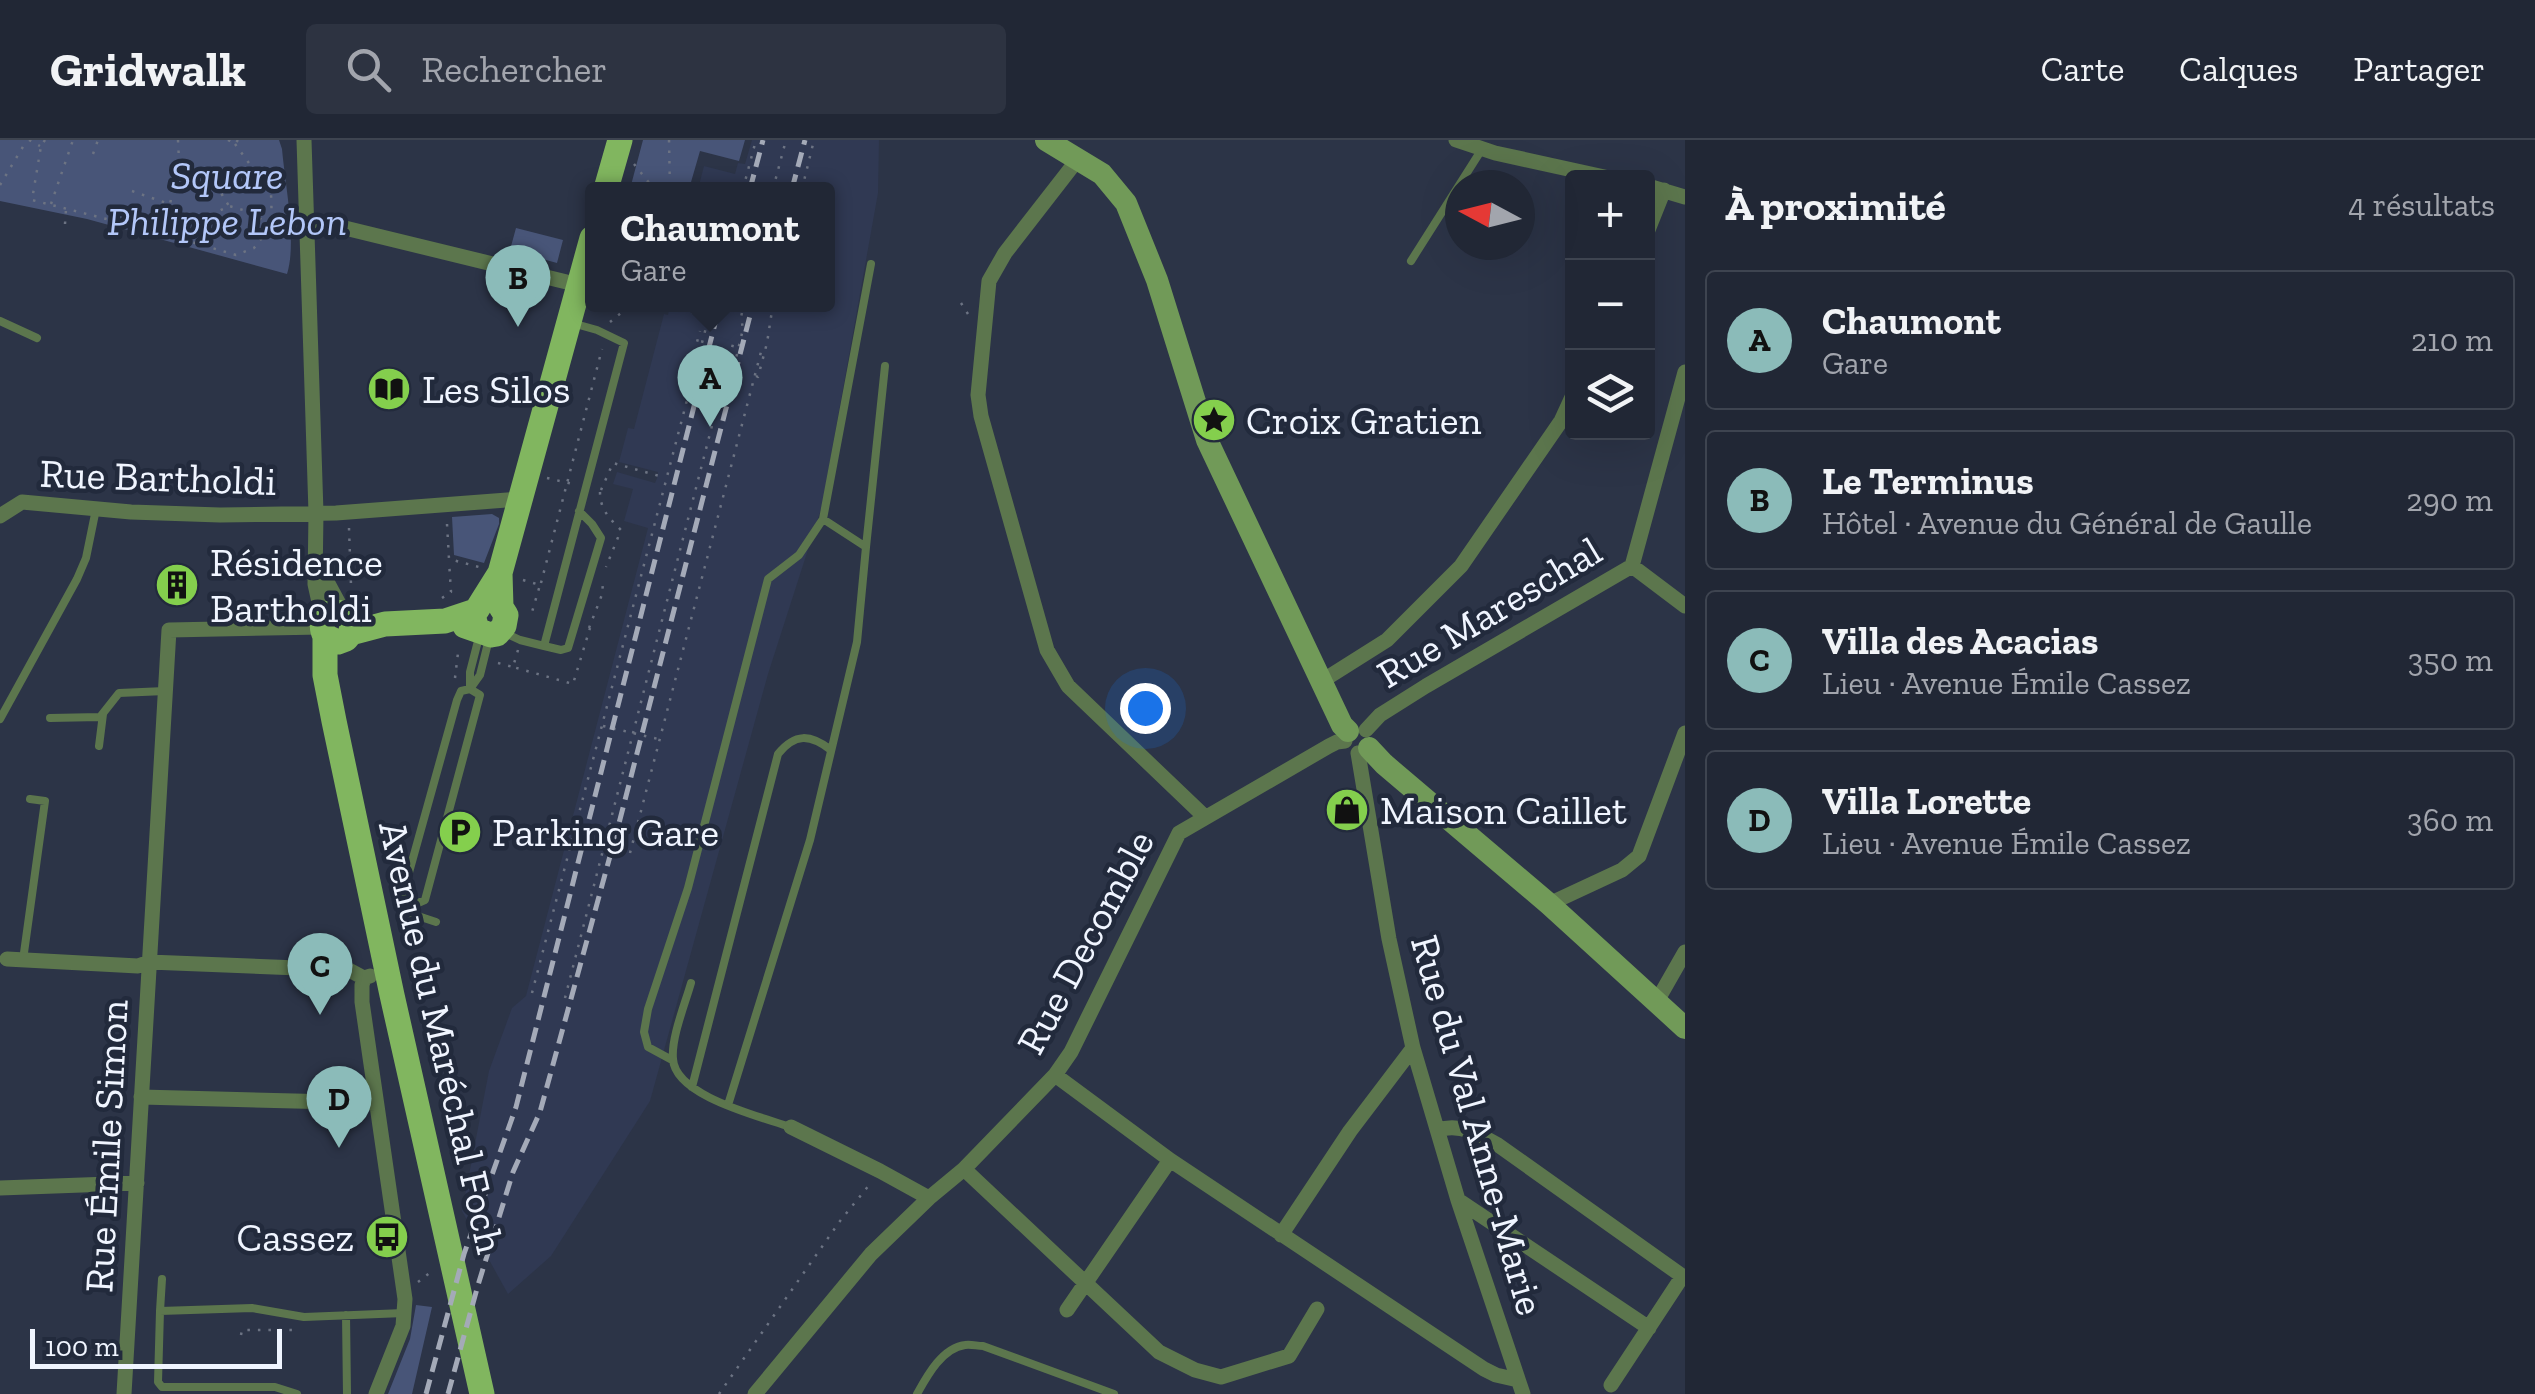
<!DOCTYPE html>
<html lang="fr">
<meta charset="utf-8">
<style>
body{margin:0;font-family:"Zilla Slab",serif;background:#2d3341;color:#f1f3f6}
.controls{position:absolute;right:30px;top:30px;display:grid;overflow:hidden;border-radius:10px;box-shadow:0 10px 40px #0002}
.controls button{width:90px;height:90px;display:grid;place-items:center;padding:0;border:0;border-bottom:2px solid #3e4450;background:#212735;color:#f1f3f6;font:50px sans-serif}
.compass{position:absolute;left:1445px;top:30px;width:90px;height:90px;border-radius:50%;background:#212735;box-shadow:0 10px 40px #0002;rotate:277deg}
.scale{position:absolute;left:30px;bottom:25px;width:252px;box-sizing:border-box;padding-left:10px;border:5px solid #f0f5ff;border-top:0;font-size:28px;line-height:35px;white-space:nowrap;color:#f0f5ff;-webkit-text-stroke:8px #222a3c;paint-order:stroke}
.you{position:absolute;left:1145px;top:568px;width:35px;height:35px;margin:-25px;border:8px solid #fff;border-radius:50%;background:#1a73e8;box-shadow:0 0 0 15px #1a73e833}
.badge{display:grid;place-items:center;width:65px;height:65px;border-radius:50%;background:#8bbbb9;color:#111;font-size:32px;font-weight:700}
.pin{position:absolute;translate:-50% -82px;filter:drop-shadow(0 2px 5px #0008)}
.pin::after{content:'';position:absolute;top:52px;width:35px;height:30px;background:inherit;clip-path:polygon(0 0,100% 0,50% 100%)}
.popup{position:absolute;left:585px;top:42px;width:250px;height:130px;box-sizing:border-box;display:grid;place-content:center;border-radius:10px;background:#212735;filter:drop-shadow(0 2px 8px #0005);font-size:32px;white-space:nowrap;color:#a2a5ad}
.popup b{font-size:38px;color:#f1f3f6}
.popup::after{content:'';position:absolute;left:50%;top:100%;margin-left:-20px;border:20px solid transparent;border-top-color:#212735}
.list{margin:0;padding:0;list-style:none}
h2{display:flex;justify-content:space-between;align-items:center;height:130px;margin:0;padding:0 40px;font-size:42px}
h2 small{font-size:32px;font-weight:400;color:#a2a5ad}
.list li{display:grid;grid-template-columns:65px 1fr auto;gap:30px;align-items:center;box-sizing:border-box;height:140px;margin:0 20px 20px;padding:0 20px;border:2px solid #3e4450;border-radius:10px}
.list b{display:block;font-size:38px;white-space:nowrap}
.list p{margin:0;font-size:32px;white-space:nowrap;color:#a2a5ad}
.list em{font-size:32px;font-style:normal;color:#a2a5ad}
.icon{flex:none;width:55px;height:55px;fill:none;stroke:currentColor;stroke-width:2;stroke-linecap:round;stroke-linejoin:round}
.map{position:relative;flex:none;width:1685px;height:1254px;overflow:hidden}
header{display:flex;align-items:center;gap:60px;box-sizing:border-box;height:140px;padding:0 50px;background:#212735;border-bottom:2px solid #3e4450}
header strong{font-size:48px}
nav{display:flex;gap:55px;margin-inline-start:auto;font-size:35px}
.search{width:700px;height:90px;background:#2d3341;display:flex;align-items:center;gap:25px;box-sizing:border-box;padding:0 35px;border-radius:10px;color:#a2a5ad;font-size:38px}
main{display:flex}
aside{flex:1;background:#212735}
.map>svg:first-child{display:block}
</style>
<header>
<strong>Gridwalk</strong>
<div class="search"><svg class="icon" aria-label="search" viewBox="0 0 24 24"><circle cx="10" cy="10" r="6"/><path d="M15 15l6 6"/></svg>Rechercher</div>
<nav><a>Carte</a><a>Calques</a><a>Partager</a></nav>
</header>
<main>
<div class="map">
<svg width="1685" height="1254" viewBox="0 0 1685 1254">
<rect width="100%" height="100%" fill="#2c3447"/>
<path fill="#303953" d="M752,0H879L878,53L822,366L768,534L650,961L551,1116L508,1154L462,1071L489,931L512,868L526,856L648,388L624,381L633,349L613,344L617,332L655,343L657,338L658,332L619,322L628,288L634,289L664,174L668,175L670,165L828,164V49H698L704,26L735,34L738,23L745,24Z"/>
<path fill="#485578" d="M0,0H279L282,9C285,43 297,103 287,134L87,79L0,61Z
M643,0H745L739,21L700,11L689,49H630Z
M516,88L563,100L557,123L510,110Z
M492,374L499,378V384L484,423L454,415L452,377Z
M416,1165L432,1167L412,1254H388L410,1199Z"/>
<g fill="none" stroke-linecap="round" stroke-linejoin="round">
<path stroke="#6c7383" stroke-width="2.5" stroke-dasharray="2.5 8" stroke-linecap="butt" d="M29,0L40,6
M45,0L41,6L32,60L130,85C142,80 152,84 161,93L236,115L254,108L272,85L243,70L229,66L197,82L170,64L179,23L213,40L229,66
M178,0L179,21
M228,0L235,4L238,0
M669,0L670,49
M235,4L271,53L272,85L291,93
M93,14L98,0
M634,24L654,49
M0,45L27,0
M743,49L756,0
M773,49L786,0
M802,49L814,0
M132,51L169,64
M51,64L73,0
M65,84L66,69
M961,163L968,174
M672,164L699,175L709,176L712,164
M610,182L632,164
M698,218L693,217L700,191
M727,230L733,231L743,189L741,177L744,164
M756,236L758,237L767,203L773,164
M547,338L573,344
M601,350L613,323L663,337
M600,352C600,369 609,378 621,390L606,427
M447,384L449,419L479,427
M349,388L351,445
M523,440L540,445L532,472L538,474
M541,443L602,209
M442,458L451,452L449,421
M589,488L603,452L602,440
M518,510L513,527L573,544L590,488
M498,523L513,527
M455,538L458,513
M603,586L658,599
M630,713L762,208
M532,853L709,176
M565,858L734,200
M418,1142L431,1132
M241,1195L242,1190H295
M719,1254L840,1081L870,1044"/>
<path stroke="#5c764d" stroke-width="8" d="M1411,121L1482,9
M0,181L37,198
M866,407L885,226
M505,493L520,500L544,506L624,203L597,190L572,183
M544,506L561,510L568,508L601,398L592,384L579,371
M50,578L100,577L119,553L165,551
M0,579L77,439L86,418L96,369
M99,606L103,574
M403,759L418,763L425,760L480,555L470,549L480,535L489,499
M436,782L406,772L403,754L457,560L461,551L470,549V532L479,497
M23,820L45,661L30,659
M691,843C685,864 671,898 673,919C675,956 759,976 790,987
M672,920L648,907L644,892L648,869L688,748L768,439L799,415L823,379L871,124
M692,947L778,614C795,593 810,594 831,610
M728,965L810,700L857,502L866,407L823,379
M160,1171L162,1139
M346,1175L347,1254
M297,1254L275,1247H162L158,1242L160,1171L252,1168L304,1177L404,1173
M917,1254C927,1236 942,1208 965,1205C971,1204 977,1206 983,1206L1114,1254"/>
<path stroke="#5c764d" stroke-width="15" d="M304,0L316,373L315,444L323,480
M1456,0L1495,13L1609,38
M1078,19L1005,113L989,141L978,255L981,276L1047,510L1068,546L1205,677
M1648,46L1685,57
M308,79L579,145
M1648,90L1664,50
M0,376L22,362L131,372L220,375L336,373L520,359
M317,423L344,473
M1632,426L1685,466
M1322,541L1387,500L1461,426L1561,281L1572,257
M1366,590L1380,575L1426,546L1632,426L1685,232
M1358,613L1389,799L1413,908L1458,1060L1523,1254
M1549,764L1622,730L1639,716L1685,593
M7,819L138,826L149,822L349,830L364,838L370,836
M364,838L362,845V862L405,1159L403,1186L376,1254
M1657,861L1685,812
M1055,935L1170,1020L1484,1229L1496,1235L1518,1240
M141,957L376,963
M791,987L880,1031L929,1058
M1438,990C1460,983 1479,994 1498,1005L1685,1138
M964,1029L1159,1212L1195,1230L1221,1237L1289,1216L1317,1169
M0,1048L137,1043
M1458,1060L1649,1188
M1281,1095L1350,991L1413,908
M1067,1170L1170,1020
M1611,1245L1682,1137
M124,1254L169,490L322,487
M755,1254L871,1114L929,1058L964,1029L1055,935L1071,912L1179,693L1329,606L1337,602L1345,601"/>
<path stroke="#719a58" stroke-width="22" d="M1046,0L1102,34L1126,63L1157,140L1207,300L1342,585L1348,591
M1369,608L1384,624L1549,764L1685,888"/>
<path stroke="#81b65f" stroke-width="25" d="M606,49L620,0
M465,486L491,495L497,494L504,486L506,475L501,467L500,433
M477,489L473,476L500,433L592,98
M351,493L352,481L344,473L332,472C322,477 320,486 325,496L338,502L346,499L351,493L385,484L445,481L475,471
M325,496V535L334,581L392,855L482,1254"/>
<path stroke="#a4aab8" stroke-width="5" stroke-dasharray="15 8" stroke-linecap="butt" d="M750,49L763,0
M792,49L805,0
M426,1254L464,1114L516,967L720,164
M448,1254L478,1145L513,1032L540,972L618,687L753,164"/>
</g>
<defs>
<g id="library-disc" transform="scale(2.25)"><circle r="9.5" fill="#84cf4d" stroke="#222a3c"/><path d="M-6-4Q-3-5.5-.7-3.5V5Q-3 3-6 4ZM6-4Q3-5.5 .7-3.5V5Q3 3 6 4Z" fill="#111"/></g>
<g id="sight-disc" transform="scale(2.25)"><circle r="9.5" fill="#84cf4d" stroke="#222a3c"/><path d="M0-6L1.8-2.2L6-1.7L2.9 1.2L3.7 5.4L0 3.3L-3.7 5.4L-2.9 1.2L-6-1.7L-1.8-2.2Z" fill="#111"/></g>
<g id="building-disc" transform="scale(2.25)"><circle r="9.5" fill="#84cf4d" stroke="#222a3c"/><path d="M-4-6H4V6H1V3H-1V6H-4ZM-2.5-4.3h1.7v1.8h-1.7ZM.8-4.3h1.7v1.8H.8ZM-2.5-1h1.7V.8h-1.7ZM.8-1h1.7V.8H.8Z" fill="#111"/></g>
<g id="shop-disc" transform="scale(2.25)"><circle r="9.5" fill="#84cf4d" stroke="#222a3c"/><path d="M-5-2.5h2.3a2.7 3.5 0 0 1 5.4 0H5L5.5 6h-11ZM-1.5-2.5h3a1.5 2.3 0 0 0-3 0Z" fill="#111"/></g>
<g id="parking-disc" transform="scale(2.25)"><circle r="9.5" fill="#84cf4d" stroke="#222a3c"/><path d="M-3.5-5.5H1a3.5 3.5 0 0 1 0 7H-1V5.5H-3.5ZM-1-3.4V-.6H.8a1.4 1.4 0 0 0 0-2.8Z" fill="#111"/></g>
<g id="bus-disc" transform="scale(2.25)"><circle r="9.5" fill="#84cf4d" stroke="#222a3c"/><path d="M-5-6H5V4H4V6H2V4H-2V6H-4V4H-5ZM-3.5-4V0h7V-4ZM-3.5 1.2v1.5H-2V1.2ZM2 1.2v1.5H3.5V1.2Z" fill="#111"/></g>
</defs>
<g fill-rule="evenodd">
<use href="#library-disc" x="389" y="249"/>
<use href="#sight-disc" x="1214" y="280"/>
<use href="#building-disc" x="177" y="445"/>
<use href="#shop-disc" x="1347" y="670"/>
<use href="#parking-disc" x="460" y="692"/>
<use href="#bus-disc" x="387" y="1097"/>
</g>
<g text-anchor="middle" stroke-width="9" stroke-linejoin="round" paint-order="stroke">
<g font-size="40" font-style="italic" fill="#b3c7f9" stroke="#222a3c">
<text x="227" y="49">Square<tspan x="227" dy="46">Philippe Lebon</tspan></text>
</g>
<g font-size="40" fill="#f0f5ff" stroke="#222a3c" text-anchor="start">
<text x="422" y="263">Les Silos</text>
<text x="1246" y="294">Croix Gratien</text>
<text x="210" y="436">Résidence<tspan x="210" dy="46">Bartholdi</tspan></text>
<text x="1380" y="684">Maison Caillet</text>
<text x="492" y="706">Parking Gare</text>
<text x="354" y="1111" text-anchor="end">Cassez</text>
</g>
<g font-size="40" fill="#f0f5ff" stroke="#222a3c">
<text transform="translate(158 337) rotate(2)" y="14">Rue Bartholdi</text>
<text transform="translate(1489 472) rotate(-31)" y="14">Rue Mareschal</text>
<text transform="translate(1085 802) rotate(-62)" y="14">Rue Decomble</text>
<text transform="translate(442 897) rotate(77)" y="14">Avenue du Maréchal Foch</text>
<text transform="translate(1478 985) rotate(74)" y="14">Rue du Val Anne-Marie</text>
<text transform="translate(106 1006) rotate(-87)" y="14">Rue Émile Simon</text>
</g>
</g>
</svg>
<div class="controls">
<button>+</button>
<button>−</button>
<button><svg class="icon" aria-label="layers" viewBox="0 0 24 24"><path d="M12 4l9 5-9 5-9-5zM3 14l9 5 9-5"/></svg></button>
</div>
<svg class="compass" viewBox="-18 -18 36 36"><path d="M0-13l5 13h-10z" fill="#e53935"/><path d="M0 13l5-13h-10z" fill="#a2a5ad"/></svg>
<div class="scale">100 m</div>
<div class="you"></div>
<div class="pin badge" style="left:710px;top:287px">A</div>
<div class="popup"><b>Chaumont</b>Gare</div>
<div class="pin badge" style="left:518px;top:187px">B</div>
<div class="pin badge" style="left:320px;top:875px">C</div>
<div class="pin badge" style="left:339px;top:1008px">D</div>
</div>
<aside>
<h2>À proximité<small>4 résultats</small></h2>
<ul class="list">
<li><span class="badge">A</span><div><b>Chaumont</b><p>Gare</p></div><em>210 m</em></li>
<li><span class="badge">B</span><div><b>Le Terminus</b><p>Hôtel · Avenue du Général de Gaulle</p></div><em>290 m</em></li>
<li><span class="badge">C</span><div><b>Villa des Acacias</b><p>Lieu · Avenue Émile Cassez</p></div><em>350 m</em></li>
<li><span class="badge">D</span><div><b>Villa Lorette</b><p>Lieu · Avenue Émile Cassez</p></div><em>360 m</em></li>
</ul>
</aside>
</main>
